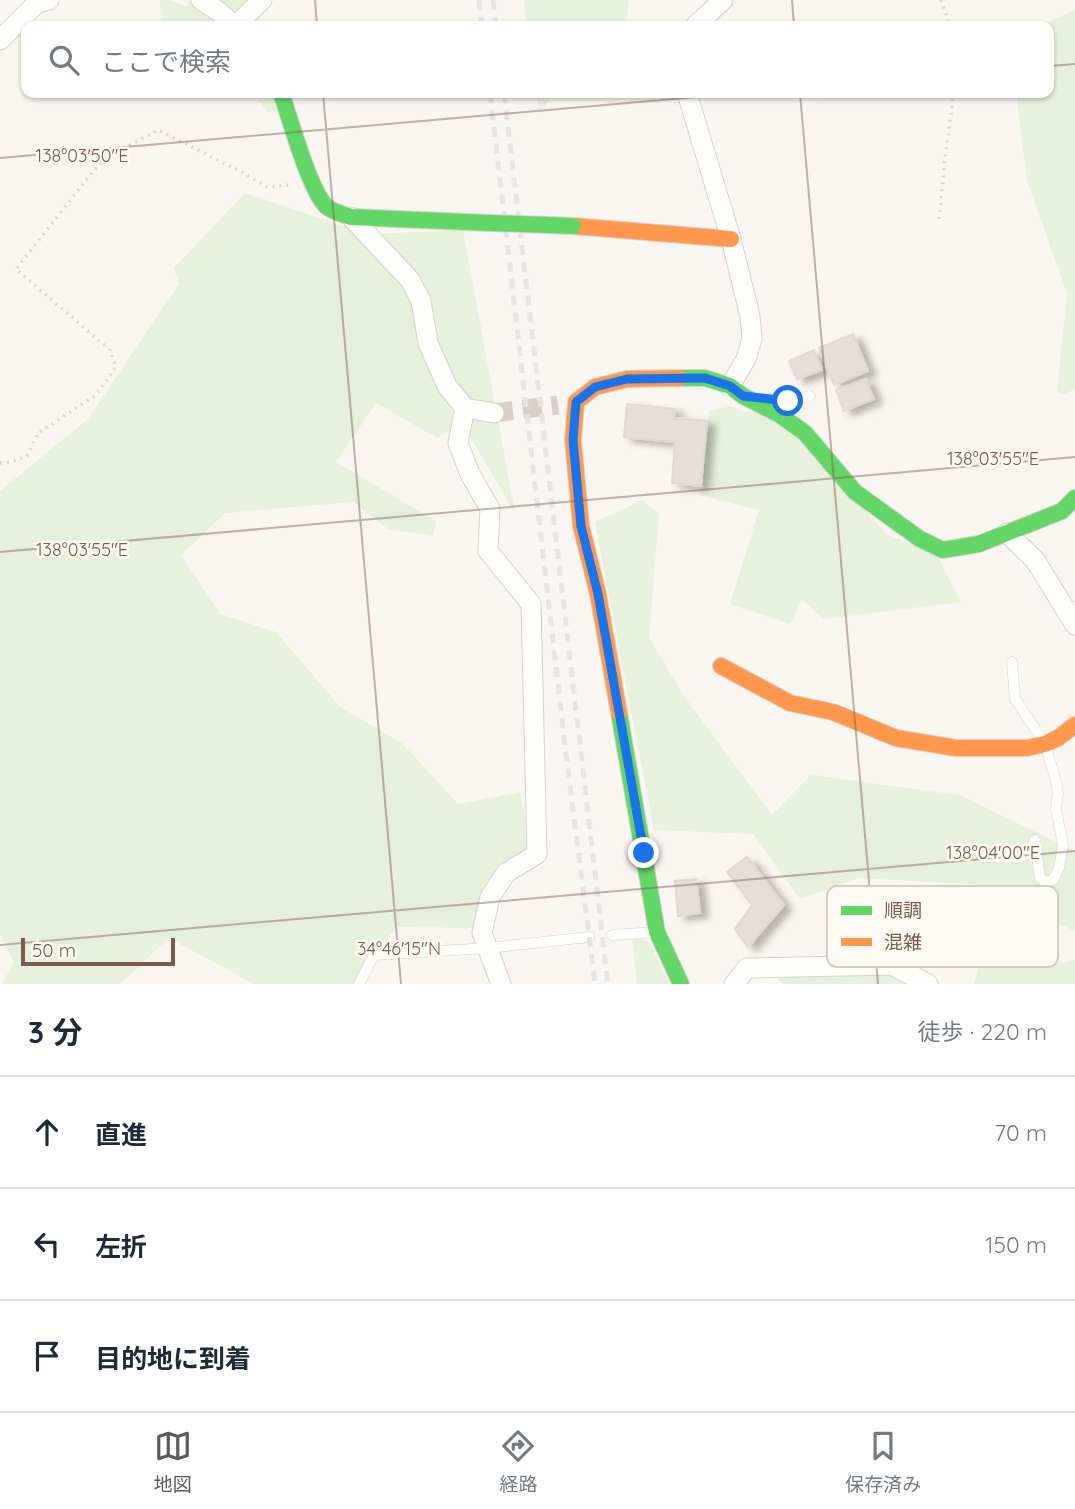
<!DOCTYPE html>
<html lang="ja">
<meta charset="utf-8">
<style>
body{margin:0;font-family:Quicksand,"Noto Sans JP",sans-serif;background:#f2f2f3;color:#1f2937}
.scale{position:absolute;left:21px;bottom:18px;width:154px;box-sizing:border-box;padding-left:7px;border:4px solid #7a5c4d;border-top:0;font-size:19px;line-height:24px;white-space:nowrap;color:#7a5c4d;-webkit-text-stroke:5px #fffaf3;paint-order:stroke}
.stop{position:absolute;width:21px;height:21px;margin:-16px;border:5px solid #1a73e8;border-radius:50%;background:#fff}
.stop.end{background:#1a73e8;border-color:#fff;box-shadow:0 2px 7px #0008}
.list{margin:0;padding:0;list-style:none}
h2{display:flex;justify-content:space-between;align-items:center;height:91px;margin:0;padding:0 28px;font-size:30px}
h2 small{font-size:23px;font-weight:400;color:#747a83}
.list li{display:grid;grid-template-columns:46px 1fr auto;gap:21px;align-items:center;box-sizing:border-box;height:112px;padding:0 28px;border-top:2px solid #e0e1e3}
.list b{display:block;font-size:26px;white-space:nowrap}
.list em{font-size:23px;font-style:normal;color:#747a83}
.icon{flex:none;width:38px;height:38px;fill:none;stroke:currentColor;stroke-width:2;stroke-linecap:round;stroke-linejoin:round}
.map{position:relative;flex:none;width:1075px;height:984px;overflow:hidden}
.search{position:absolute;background:#fff;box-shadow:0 2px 5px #0004;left:21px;right:21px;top:21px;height:77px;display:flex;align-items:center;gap:18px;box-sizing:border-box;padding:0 24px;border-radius:14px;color:#747a83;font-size:26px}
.sheet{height:427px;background:#fff}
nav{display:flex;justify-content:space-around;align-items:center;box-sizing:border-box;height:98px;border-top:2px solid #e0e1e3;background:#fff;font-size:19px;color:#747a83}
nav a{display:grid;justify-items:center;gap:4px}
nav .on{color:#5c585b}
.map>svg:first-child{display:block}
</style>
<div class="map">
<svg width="1075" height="984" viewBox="0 0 1075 984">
<defs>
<filter id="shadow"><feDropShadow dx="8" dy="4.5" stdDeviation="3.5" flood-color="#0004"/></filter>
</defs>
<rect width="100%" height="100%" fill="#f9f5f0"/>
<path fill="#e7f0db" d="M160,0H170L188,7L189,0H254L227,26H161Z
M524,0H629L626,26H527Z
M1075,10V389L1065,394L1057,392L1067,293L1027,181L1016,93H1049V26H1040Z
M253,93H275L281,110L268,112Z
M537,93H554L539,114Z
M245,193L367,234L463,230L515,513L462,423L437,438L376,403L336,462L436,521L433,536L388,529L353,502L225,513L181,555L220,614L276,632L340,707L402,743L458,804L520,792L530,847L474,928L396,927L356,980V984H254L169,938L120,984H2L14,962L0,933V491L88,419L179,284L174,268Z
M732,406L745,412L762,409L813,449L886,534L937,555L961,602L824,619L802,600L790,624L730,604L759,510L700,495L709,411Z
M642,500L659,514L649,638L684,696L772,815L811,775L959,795L1075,851V931L973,884L858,878L800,899L753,834L654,830L595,522Z
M632,936L649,942L670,984H637Z
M984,950L1047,966L1075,960V984H974Z
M893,971L914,984H783L771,973Z"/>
<path fill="#e6ded7" stroke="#e2d8d2" stroke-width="2" filter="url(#shadow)" d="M853,334L868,371L834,385L819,348Z
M814,350L822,370L797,379L789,361Z
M866,379L874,399L844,411L836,390Z
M627,404L675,409L674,418L707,421L701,486L672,483L675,442L624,437Z
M747,857L784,905L748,947L735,929L752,905L727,872Z
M696,879L700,913L678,916L675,881Z"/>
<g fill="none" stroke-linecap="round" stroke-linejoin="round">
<path stroke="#d9cfc7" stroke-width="19" stroke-dasharray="19 10" stroke-linecap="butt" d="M494,413L558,405"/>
<g stroke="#d7d1cb" stroke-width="11">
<path id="lane" d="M769,399L788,401L810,396
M982,857L1019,858L1028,854L1035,840L1040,878L1046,882L1053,880L1059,868L1063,845L1056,809L1058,793L1056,781L1045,744L1015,699L1012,662
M612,935L657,932
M359,984L374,955L488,948L589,937"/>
</g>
<g stroke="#d7d1cb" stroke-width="21">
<path id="street" d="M201,0L218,11L235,26L262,0
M695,26L723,0
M0,40L37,3L49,0
M687,93L731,239L750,316L752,339L746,359L730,386
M351,217L410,280L421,301L428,343L447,386L465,408L458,443L470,474L490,509L488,551L531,604L537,854L506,873L490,897L482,933L501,984
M465,408L494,413
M1007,533L1035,560L1075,625
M734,984L747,968L892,965L928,984"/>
</g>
<g stroke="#d9d2cb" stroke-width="18">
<path id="fast" d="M281,93C290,118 309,189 326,206C332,212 343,214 351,217L466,222
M680,378H705L730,386L743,396L780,415L805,433L855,492L920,539L943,550L979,544L1062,511L1075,498
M619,713L657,932L681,984"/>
</g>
<g stroke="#d9d2cb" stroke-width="18">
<path id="slow" d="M573,226L731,239
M721,666L790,703L833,712L896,738L956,748H1027L1045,744L1058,738L1075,725
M619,713L598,594L581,526L573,440L576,402L595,387L627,379L680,378"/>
</g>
<path stroke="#dcd5d0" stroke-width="3.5" stroke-dasharray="2 5" stroke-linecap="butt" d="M941,0L950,26
M939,219L946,150L954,93
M0,463L11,462L27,456L38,433L96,395L116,367L110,350L16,269L90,175L107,157L158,130L242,172L267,187L290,185"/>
<use href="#lane" stroke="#fefefd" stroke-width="10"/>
<use href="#street" stroke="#fefefd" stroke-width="19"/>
<use href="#fast" stroke="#63d668" stroke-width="16"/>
<use href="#slow" stroke="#ff974d" stroke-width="16"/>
<path stroke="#e6e3e7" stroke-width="5" stroke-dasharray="10 7" stroke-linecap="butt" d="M479,0L482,26
M493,0L496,26
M490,93L566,754L595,984
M504,93L608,984"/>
<g stroke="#d9d2cb" stroke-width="18" stroke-linecap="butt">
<path id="fast-bridge" d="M466,222L573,226"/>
</g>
<use href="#fast-bridge" stroke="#63d668" stroke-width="16"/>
</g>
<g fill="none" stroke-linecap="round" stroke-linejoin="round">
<path stroke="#1a73e8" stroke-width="9" d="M644,853L598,594L581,526L573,440L576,402L595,387L627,379L705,378L730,386L743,396L788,401"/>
</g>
<path fill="none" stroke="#7a5c4d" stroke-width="2" stroke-opacity="0.45" d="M315,0L317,26M792,0L794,26M1049,66L1075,64M323,93L401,984M800,93L878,984M0,158L742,93M0,552L1075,457M0,945L1075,851"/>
<rect x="827" y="886" width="231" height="81" rx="10" fill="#fffaf3" stroke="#d7cbc1" stroke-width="2"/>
<rect x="841" y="906" width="31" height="9" fill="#63d668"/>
<rect x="841" y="938" width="31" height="8" fill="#ff974d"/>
<g font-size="19" fill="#7a5c4d">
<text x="884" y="917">順調</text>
<text x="884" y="949">混雑</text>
</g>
<g font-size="18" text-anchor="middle" fill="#7a5c4d" stroke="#fffaf3" stroke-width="5" stroke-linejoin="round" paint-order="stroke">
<text x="82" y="162">138°03'50"E</text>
<text x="993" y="465">138°03'55"E</text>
<text x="82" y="556">138°03'55"E</text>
<text x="993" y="859">138°04'00"E</text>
<text x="399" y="955">34°46'15"N</text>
</g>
</svg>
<div class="scale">50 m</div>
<div class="stop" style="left:788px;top:401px"></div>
<div class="stop end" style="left:644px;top:853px"></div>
<div class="search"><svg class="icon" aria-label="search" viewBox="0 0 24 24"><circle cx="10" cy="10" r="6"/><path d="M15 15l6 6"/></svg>ここで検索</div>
</div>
<section class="sheet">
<h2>3 分<small>徒歩 · 220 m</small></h2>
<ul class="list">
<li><svg class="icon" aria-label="ahead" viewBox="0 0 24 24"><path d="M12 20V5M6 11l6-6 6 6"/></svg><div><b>直進</b></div><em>70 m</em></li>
<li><svg class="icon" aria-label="left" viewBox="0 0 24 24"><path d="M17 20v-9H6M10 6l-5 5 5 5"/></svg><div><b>左折</b></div><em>150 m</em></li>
<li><svg class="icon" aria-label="arrive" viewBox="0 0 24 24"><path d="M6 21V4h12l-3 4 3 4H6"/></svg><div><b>目的地に到着</b></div></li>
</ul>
</section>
<nav>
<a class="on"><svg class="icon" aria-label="map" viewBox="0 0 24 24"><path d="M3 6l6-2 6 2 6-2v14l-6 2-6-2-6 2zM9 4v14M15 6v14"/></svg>地図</a>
<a><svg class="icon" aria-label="directions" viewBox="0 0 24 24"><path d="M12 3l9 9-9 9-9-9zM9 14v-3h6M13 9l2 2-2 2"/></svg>経路</a>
<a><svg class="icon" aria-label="saved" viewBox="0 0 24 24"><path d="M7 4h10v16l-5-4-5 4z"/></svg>保存済み</a>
</nav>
